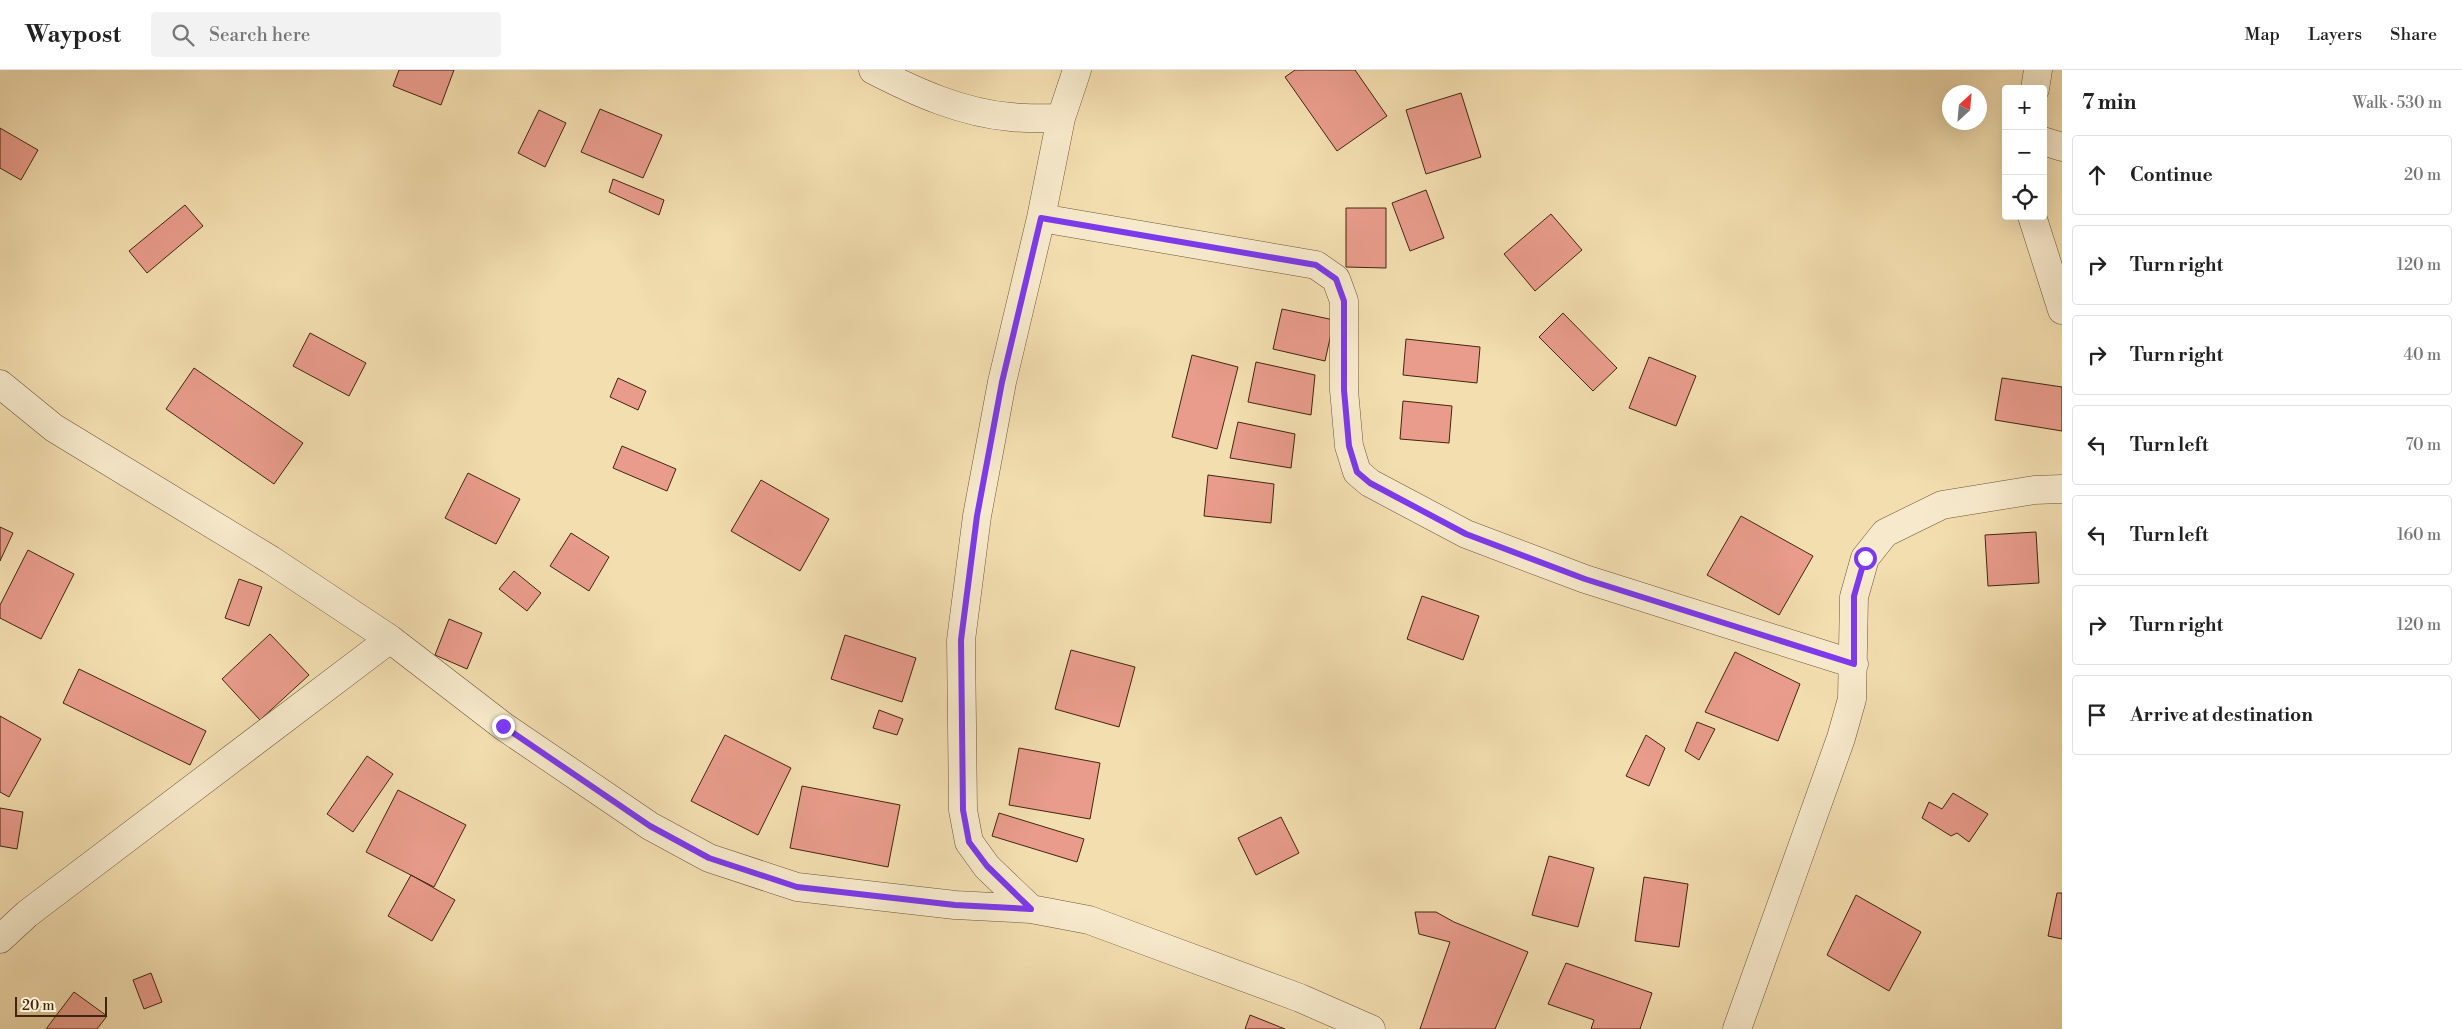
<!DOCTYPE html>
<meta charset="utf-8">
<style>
body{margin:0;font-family:"Libre Bodoni",serif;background:#f2f2f2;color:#222}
.controls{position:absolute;right:15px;top:15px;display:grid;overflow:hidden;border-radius:5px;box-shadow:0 5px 20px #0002}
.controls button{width:45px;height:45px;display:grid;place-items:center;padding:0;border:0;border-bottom:1px solid #e0e0e0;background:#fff;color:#222;font:25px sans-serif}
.compass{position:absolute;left:1942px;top:15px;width:45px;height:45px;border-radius:50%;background:#fff;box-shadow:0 5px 20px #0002;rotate:26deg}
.scale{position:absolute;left:15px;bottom:12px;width:92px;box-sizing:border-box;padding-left:5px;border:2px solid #40260f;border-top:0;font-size:14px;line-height:18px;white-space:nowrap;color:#40260f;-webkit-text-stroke:4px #f7eacc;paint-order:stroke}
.stop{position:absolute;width:15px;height:15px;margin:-11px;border:4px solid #7c3aed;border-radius:50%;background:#fff}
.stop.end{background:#7c3aed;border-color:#fff;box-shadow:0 1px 5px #0008}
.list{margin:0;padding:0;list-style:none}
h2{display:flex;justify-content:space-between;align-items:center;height:65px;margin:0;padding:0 20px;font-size:21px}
h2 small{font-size:16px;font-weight:400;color:#767676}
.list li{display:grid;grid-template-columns:32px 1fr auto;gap:15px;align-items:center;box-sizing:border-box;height:80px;margin:0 10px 10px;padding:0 10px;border:1px solid #e0e0e0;border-radius:5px}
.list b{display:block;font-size:19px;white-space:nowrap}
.list em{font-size:16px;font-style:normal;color:#767676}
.icon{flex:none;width:28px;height:28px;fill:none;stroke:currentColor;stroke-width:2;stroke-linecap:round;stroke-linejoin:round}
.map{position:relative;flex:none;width:2062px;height:959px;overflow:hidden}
header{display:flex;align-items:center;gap:30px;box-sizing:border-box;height:70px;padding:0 25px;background:#fff;border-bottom:1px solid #e0e0e0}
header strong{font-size:24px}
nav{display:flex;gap:28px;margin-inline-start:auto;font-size:18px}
.search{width:350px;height:45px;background:#f2f2f2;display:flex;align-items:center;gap:12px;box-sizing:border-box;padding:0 18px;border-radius:5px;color:#767676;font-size:19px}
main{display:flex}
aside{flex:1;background:#fff}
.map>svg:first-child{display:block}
</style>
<header>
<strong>Waypost</strong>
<div class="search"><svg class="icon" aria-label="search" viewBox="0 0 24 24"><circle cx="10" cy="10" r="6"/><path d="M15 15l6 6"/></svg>Search here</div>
<nav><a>Map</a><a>Layers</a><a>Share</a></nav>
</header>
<main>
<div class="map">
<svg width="2062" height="959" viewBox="0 0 2062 959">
<rect width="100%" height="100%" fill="#f3deb0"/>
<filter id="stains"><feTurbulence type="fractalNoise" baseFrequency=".004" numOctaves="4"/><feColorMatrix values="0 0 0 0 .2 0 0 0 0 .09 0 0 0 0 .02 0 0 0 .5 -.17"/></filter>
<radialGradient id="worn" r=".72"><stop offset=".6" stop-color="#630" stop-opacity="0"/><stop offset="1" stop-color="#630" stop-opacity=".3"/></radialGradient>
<path fill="#e99c8c" stroke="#40260f" d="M399,0H454L441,35L393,16Z
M1295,0H1355L1387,46L1337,81L1285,7Z
M1461,23L1481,87L1426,104L1406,40Z
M600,39L662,65L643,108L581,82Z
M539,40L566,53L545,97L518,83Z
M0,58L38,80L21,110L0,98Z
M613,109L664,130L659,145L609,122Z
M1426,120L1444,168L1410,181L1392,133Z
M185,135L203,156L147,203L129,181Z
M1346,138H1386V198L1346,197Z
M1551,144L1582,180L1535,221L1504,184Z
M1282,239L1334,250L1325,291L1273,279Z
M1563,243L1617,298L1593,321L1539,267Z
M310,263L366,293L349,326L293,296Z
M1406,269L1480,277L1477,313L1403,305Z
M1192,285L1238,297L1217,379L1172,367Z
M1649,287L1696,306L1676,356L1629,338Z
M1256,292L1315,305L1311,345L1248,332Z
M194,298L303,373L274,414L166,339Z
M618,308L646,321L638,340L610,327Z
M2002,308L2062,317V361L1995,350Z
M1403,331L1452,336L1449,373L1400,369Z
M1238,352L1295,364L1291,398L1230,388Z
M622,376L676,399L667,421L613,398Z
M468,403L520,429L496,474L445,448Z
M1208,405L1274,414L1271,453L1204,446Z
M761,410L829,449L800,501L731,461Z
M1741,446L1813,486L1779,545L1707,505Z
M0,457L13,463L0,491Z
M2036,462L2039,513L1988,516L1985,465Z
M571,463L609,487L589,521L550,496Z
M28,480L74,504L41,569L0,548V535Z
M514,501L541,523L527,541L499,519Z
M239,509L262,517L249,556L225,548Z
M1422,526L1479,546L1463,590L1407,569Z
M449,549L482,563L467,599L435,585Z
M270,564L309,605L260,650L222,609Z
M845,565L916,588L902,632L831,609Z
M1071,580L1135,597L1119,657L1055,639Z
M1735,582L1800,614L1778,671L1705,642Z
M79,599L206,661L190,695L63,633Z
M879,640L903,649L897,665L873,658Z
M0,646L41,669L9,727L0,722Z
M1697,652L1715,659L1699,690L1685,681Z
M725,665L791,698L758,765L691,731Z
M1646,665L1665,678L1649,716L1626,706Z
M1019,678L1100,693L1090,749L1009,735Z
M367,686L393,704L353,762L327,744Z
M802,716L900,735L888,797L790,778Z
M398,720L466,755L434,817L366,782Z
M1953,723L1988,744L1969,772L1957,763L1951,766L1922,748L1929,732L1942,739Z
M0,738L23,742L17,779L0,776Z
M999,743L1084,769L1077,792L992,766Z
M1281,747L1299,783L1256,805L1238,768Z
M1549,786L1594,798L1578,857L1532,845Z
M411,805L455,830L432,871L388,846Z
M1644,807L1688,814L1679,877L1635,871Z
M2057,823H2062V869L2048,866Z
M1856,825L1921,862L1889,921L1827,885Z
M1415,842H1436L1454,852L1528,882L1495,959H1420L1450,872L1419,864Z
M1566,893L1652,923L1640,959H1591L1594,950L1548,934Z
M151,903L162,932L144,939L133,910Z
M74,922L107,946L97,959H46Z
M1250,945L1285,959H1245Z"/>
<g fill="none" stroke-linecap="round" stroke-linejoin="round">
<g stroke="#6d5437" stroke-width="29">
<path id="street" d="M873,0C916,22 962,43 1011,47C1027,49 1044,48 1061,48
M1077,0L1061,48L1041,148L1002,312L977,446L961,570L963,740L969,772L987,797L1031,839L1089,850L1300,928L1371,959
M2035,19L2038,0
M2043,71L2062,77
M2032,146L2062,240
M1041,148L1316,195L1336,209L1344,231V320L1349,376L1357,402L1370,413L1466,464L1585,509L1854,594
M0,314L54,358L271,490L390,569L503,656L650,756L709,788L797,817L955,835L1031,839
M0,869L27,844L390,569
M1737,959L1841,668L1852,629L1854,527L1865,488L1885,463L1942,435L2034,420L2062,419"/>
</g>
<use href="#street" stroke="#f7eacc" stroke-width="28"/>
</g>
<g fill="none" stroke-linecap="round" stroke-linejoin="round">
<path stroke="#7c3aed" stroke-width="6" d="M503,656L650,756L709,788L797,817L955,835L1031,839L987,796L969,772L963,740L961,570L977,446L1002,312L1041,148L1316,195L1336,209L1344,231V320L1349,376L1357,402L1370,413L1466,464L1585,509L1854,594V526L1865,488"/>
</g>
<rect width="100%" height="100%" filter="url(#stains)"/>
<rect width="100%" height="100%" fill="url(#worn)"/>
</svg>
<div class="controls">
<button>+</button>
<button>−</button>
<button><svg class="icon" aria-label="locate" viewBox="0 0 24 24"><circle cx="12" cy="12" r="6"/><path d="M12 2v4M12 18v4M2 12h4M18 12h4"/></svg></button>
</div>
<svg class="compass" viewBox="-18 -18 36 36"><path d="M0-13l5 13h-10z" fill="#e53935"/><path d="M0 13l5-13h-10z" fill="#767676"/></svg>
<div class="scale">20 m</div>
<div class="stop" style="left:1865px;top:488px"></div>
<div class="stop end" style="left:503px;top:656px"></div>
</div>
<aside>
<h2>7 min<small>Walk · 530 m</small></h2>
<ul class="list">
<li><svg class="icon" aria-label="ahead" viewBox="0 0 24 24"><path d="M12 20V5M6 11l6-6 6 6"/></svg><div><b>Continue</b></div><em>20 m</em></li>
<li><svg class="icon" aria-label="right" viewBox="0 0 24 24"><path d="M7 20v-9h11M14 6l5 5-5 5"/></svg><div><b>Turn right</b></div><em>120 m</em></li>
<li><svg class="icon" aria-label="right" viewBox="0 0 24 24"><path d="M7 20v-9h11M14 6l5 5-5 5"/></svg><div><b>Turn right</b></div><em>40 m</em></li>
<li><svg class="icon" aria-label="left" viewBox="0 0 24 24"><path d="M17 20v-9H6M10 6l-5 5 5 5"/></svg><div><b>Turn left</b></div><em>70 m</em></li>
<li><svg class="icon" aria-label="left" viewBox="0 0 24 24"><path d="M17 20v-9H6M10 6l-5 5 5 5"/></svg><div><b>Turn left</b></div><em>160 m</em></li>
<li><svg class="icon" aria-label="right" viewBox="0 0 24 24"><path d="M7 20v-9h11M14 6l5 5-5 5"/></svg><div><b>Turn right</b></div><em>120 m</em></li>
<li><svg class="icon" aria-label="arrive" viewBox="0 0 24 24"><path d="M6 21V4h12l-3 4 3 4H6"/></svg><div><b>Arrive at destination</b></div></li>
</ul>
</aside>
</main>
